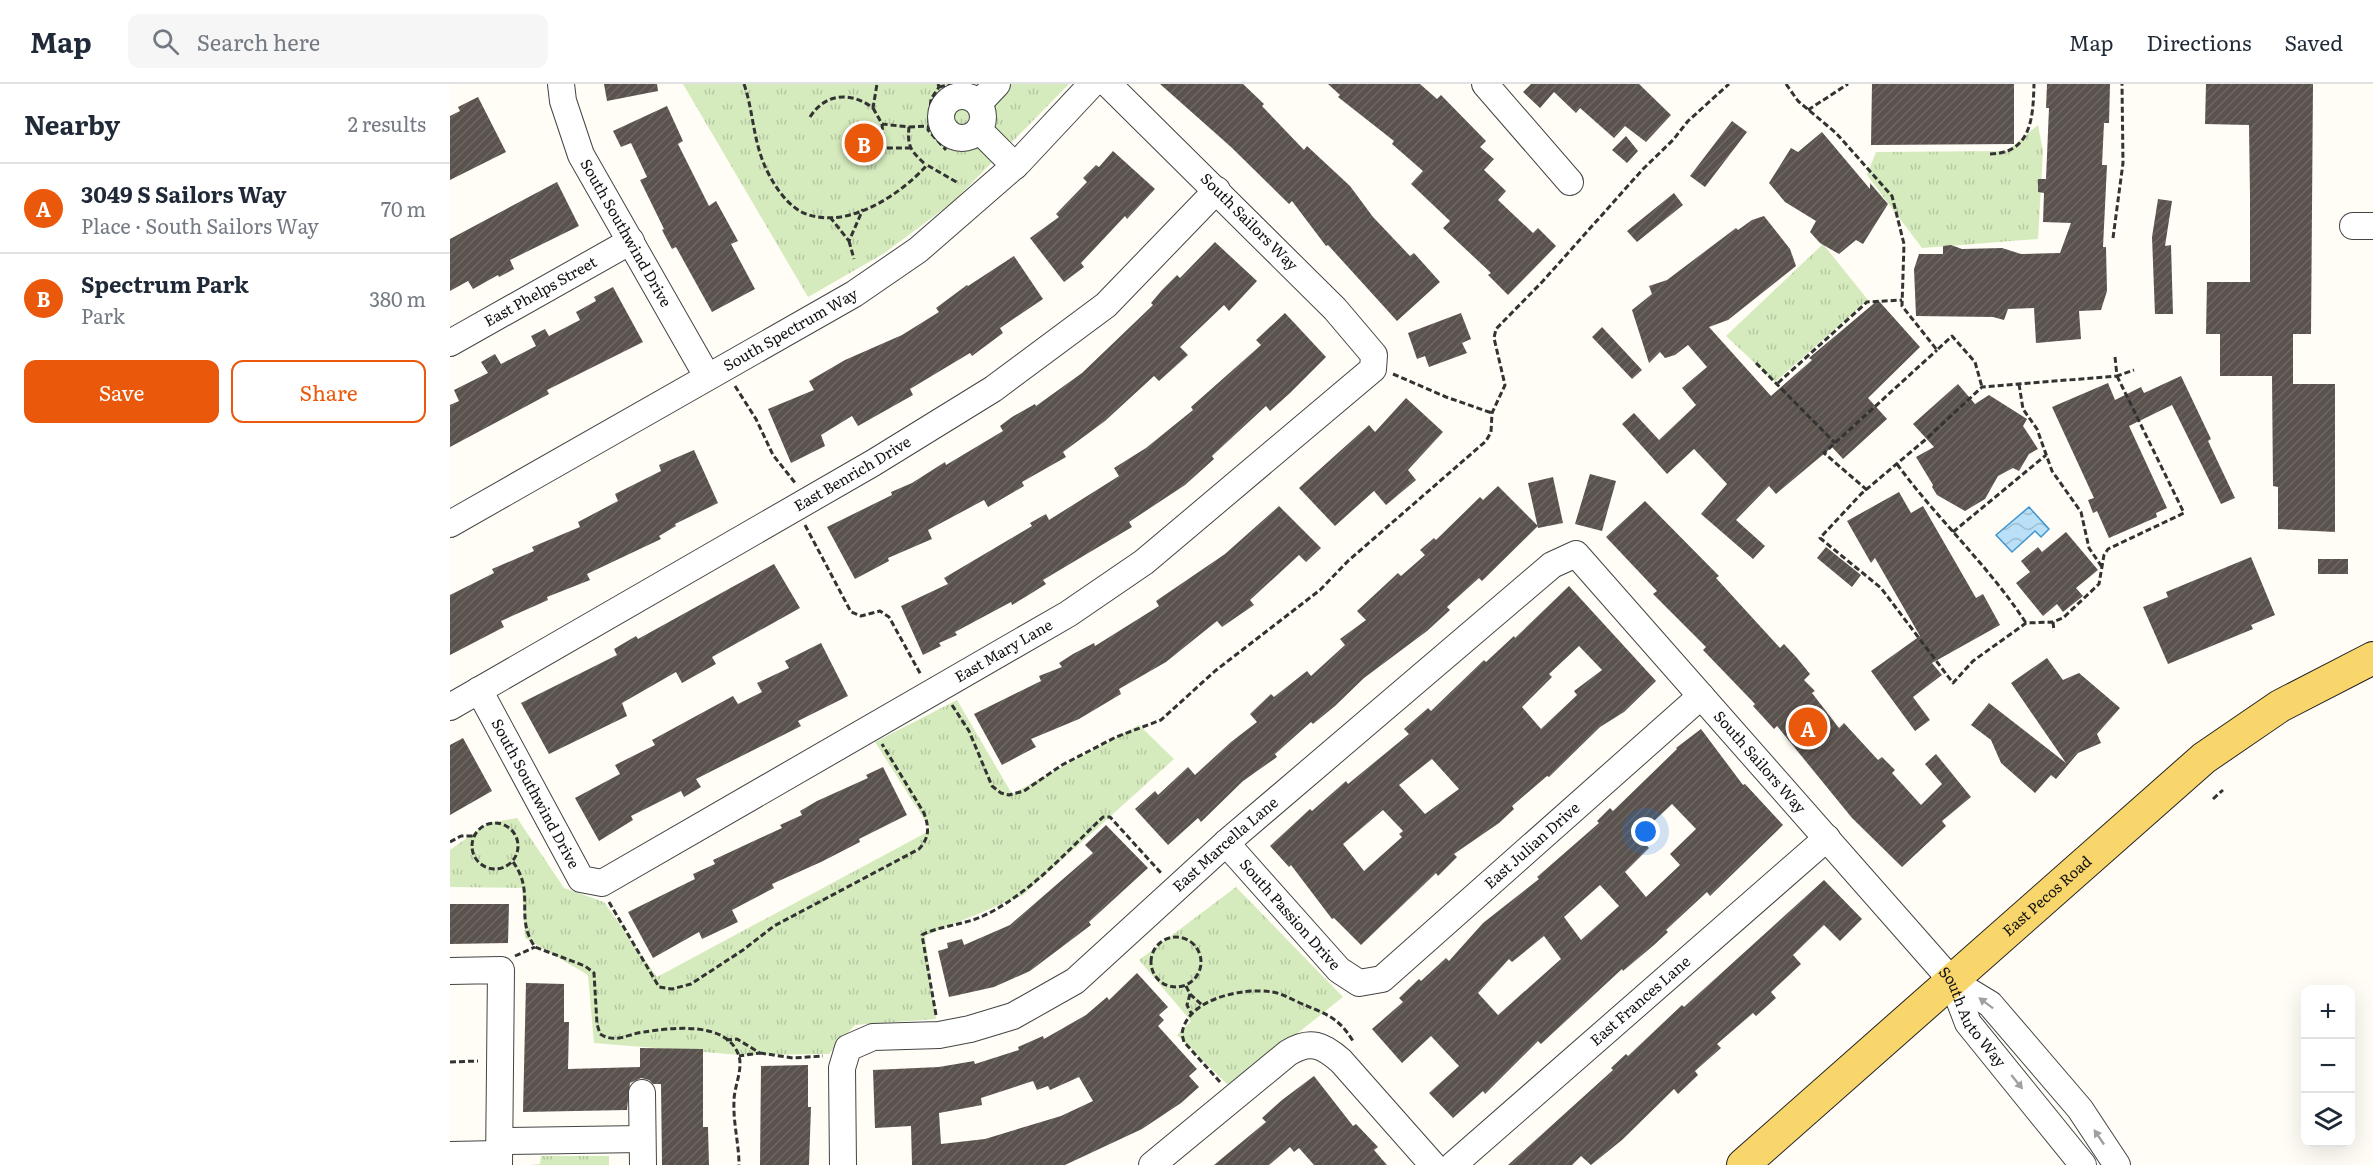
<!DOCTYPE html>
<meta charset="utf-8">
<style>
body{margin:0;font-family:Literata,serif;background:#f6f6f7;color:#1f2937}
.controls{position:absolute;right:18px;bottom:18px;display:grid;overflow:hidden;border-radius:12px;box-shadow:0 6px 24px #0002}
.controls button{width:54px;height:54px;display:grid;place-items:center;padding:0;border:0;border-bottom:2px solid #e0e1e3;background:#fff;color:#1f2937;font:30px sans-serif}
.you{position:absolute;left:1196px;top:748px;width:21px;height:21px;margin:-15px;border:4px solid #fff;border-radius:50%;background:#1a73e8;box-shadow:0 0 0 9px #1a73e833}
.badge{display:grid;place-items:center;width:39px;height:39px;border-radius:50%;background:#ea580c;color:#fff;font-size:20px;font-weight:700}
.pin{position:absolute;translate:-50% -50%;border:3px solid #fff;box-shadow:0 2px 6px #0006}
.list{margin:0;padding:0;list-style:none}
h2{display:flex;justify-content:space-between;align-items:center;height:78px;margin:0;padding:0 24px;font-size:26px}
h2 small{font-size:20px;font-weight:400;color:#747a83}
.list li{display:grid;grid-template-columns:39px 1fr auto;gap:18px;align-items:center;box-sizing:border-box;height:90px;padding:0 24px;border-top:2px solid #e0e1e3}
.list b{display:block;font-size:22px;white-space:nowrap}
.list p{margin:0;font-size:20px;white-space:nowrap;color:#747a83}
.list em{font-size:20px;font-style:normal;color:#747a83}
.actions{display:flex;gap:12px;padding:18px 24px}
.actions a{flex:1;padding:14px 0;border:2px solid #ea580c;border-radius:12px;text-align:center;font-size:21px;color:#ea580c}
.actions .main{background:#ea580c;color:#fff}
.icon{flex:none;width:33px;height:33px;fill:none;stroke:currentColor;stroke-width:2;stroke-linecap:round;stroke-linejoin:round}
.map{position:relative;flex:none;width:1923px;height:1081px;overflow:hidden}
header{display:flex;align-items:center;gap:36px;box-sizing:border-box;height:84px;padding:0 30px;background:#fff;border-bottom:2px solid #e0e1e3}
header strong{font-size:28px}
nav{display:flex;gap:33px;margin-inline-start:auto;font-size:21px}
.search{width:420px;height:54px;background:#f6f6f7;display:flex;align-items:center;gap:15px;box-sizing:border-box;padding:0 21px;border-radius:12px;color:#747a83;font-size:22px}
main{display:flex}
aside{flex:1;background:#fff}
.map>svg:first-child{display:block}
</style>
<header>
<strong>Map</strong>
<div class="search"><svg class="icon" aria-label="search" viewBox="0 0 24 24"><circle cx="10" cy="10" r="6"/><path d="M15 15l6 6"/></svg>Search here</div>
<nav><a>Map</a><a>Directions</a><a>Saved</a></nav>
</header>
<main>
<aside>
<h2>Nearby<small>2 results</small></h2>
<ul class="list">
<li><span class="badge">A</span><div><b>3049 S Sailors Way</b><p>Place · South Sailors Way</p></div><em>70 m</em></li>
<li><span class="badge">B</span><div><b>Spectrum Park</b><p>Park</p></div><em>380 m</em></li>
</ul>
<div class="actions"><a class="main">Save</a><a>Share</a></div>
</aside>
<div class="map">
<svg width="1923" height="1081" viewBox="0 0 1923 1081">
<defs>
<pattern id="grass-tufts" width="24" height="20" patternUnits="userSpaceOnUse" patternTransform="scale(1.5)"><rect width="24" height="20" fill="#d5ebbd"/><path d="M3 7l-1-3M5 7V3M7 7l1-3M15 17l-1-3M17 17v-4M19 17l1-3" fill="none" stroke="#b6c8a1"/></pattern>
<pattern id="water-waves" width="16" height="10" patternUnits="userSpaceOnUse" patternTransform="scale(1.5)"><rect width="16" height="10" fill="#b9e0f7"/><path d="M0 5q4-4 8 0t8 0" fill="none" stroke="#9ebfd3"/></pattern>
<pattern id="building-hatch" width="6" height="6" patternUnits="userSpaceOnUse" patternTransform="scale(1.5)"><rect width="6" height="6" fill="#5a524d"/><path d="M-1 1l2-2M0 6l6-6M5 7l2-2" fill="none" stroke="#6d6662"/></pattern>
</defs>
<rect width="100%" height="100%" fill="#fffdf5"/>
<path fill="url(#grass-tufts)" d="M233,0H619L503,118L433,170L358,213Z
M1588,41L1593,67L1588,155L1472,164L1417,91L1426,68L1557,67Z
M1373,160L1418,216L1325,298L1276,252Z
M507,616L562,710L689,641L724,675L573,811L475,852L486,935L405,941L379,970L291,971L144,959L138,891L75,854L72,804L0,803V766L38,739L67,734L114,804L154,818L207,893L481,746L425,658Z
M786,803L893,913L780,1003L727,951L741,937L689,876Z
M91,1072H159V1081H80L90,1080Z"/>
<path fill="url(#water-waves)" stroke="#3f96cf" stroke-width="1.5" d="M1579,423L1599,445L1591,453L1585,447L1562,468L1546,451Z"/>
<path fill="url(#building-hatch)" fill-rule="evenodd" d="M154,0H207L208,7L157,17Z
M710,0H793L814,20L812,22L854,66L857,62L900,102L923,133L960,172L964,169L990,198L947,237L878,161L876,162L842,117L839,120L781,63Z
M878,0H970L987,15L991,11L1036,57L1030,63L1044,75L1034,86L1056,107L1048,116L1083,149L1088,144L1106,162L1058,211L1038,191L1041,189L993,144L1000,137L961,100L973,87L942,60L944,57L888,13L890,11Z
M1081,0H1189L1221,31L1196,58L1175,42L1164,54L1130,24L1126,29L1104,8L1090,24L1073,8Z
M1422,0H1564V60L1421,61Z
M1597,0H1660L1659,39H1654L1652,81H1657L1653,163H1656L1657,207L1651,226L1629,227L1631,255L1586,259L1584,224L1558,225L1554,236L1543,233L1466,232L1464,185L1469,170H1493V162L1501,161L1512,165L1552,164L1571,170L1610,169L1621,139L1593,138L1594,109L1588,108V95H1596L1599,24H1596Z
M1756,0H1863L1861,250H1843V300H1885V448L1828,445V403L1823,402L1822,292H1770V250H1756L1757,198H1800V111L1799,41L1755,40Z
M28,13L56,68L0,96V32L10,27L8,23Z
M217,22L233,57L228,60L259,122L266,117L288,157L281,160L305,205L262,228L226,163L222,165L212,146L214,145L190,96L197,93L181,59L171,63L163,47Z
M1282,37L1297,48L1255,103L1240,92Z
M1372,48L1420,105V99L1438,120L1413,160L1406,156L1389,170L1370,159L1360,148L1366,137L1335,118L1319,99L1341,64L1348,68Z
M1176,52L1188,67L1177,79L1162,66Z
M663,67L705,105L677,135L675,132L631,179L634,183L614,198L580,154L609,133L606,130L637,98L633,94L646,81L649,83Z
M107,98L129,142L60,176L64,185L49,193L48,191L23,205L18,197L0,207V155Z
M1224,109L1233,121L1187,158L1177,147Z
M1708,115L1722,117L1715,162L1721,161L1723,230H1705L1702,153Z
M1314,132L1340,165L1346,182L1278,236L1259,243L1321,312L1362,276L1359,274L1428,216L1470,263L1418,314L1437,335L1393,375L1382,363L1326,410L1319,402L1286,436L1315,462L1303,475L1251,430L1277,400L1244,365L1217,390L1172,340L1184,329L1209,356L1246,321L1232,304L1257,283L1238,261L1225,271L1215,274L1210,268L1199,279L1182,226L1202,210L1199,202L1217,196L1286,144L1288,146L1302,136Z
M765,158L807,197L779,227L774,221L730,263L738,271L709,297L704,292L655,337L613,368L616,373L572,398L574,402L538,423L534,416L478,446L482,455L438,474L439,477L405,495L377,443L442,411L441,408L462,399L495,378L496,381L553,347L550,342L562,333L585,320L586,322L632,289L703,221L701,219L712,206L727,191L730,194Z
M564,172L593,215L550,244L553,249L522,272L520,269L460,305L463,311L408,342L402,332L371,351L375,362L341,379L318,325L364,306L359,297L395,276L452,251L489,228L486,224L517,201L518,202Z
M163,203L193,258L97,306L99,310L0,363V321L9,317L4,306L38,289L31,278L45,270L51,280L86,262L81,252L95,245L99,252L130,236L126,228L146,217L144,213Z
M835,229L876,273L840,309L820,327L816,322L762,372L764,375L735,401L679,438L682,443L593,496L596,500L577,512L562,521L561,518L505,548L507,551L489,559L491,562L473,571L451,522L498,500L494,494L582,442L580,439L596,430L599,436L669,392L664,384L696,364L743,326L741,323L811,261L806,256Z
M1011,229L1021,255L1012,259L1017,269L979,283L975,272L967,275L958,249Z
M1152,243L1192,286L1182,295L1142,253Z
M1731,292L1761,355L1758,357L1785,414L1771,420L1722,321L1679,342L1717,424L1706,429L1707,433L1659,454L1647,427L1643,429L1638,416L1644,414L1602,323L1658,299L1665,316L1691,303L1694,309Z
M1508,300L1525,320L1539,311L1577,335L1573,342L1588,365L1579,370L1569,387L1563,384L1548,392L1535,415L1515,427L1487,411L1482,403L1483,401L1466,373L1484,363L1463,340Z
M956,314L993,348L958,386L966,396L936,421L924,407L885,442L849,404L919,341L925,348Z
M244,366L268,419L225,440L226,442L209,452L211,455L137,490L140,496L97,513L98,516L51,537L54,543L0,571V511L44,489L42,485L84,467L82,463L130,443L128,438L168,417L165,410L211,387L209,381Z
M1140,390L1166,397L1152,447L1125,440Z
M1103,393L1113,439L1088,444L1078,399Z
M1048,402L1088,442L1032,497L1029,494L997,523L1000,526L977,547L914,594L885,622L863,640L861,638L825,670L827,673L793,697L751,738L748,734L718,761L685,725L705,707L708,711L738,683L745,691L781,658L807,638L800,630L821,610L824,613L857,587L861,592L895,561L890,555L916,536L907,527L948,489L951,492L975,471L970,466L984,454L986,456L1030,413L1033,416Z
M1449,408L1461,429L1473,422L1526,514L1533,510L1550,541L1482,579L1492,591L1463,613L1480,636L1465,647L1421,587L1470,552L1425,474L1421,479L1397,437Z
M1195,417L1269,492L1266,494L1330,564L1334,560L1347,574L1360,590L1354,596L1365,607L1362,609L1389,644L1394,639L1428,676L1432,673L1445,686L1442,689L1471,721L1492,700L1475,680L1486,670L1521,713L1492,737L1496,742L1452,783L1402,734L1327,642L1324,645L1303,622L1305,620L1253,566L1256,563L1203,510L1207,507L1156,453Z
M829,422L871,464L856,478L849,471L800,516L804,521L772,543L767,537L716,578L669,605L671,610L629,635L581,655L586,663L552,681L524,630L591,597L589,592L612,583L609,579L623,570L644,559L645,562L709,522L706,517L775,470Z
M1616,448L1648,486L1626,504L1633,512L1613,528L1607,520L1593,532L1566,499L1580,488L1571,477L1588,463L1592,468Z
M1376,463L1411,491L1402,503L1367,474Z
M1801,473L1825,531L1801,541L1803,545L1718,580L1693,523L1718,513L1716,508Z
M1868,475H1898V490H1868Z
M324,480L350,524L262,573L266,580L232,599L226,588L172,619L177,632L99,670L71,619L167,571L164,565L186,552L188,555Z
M1119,502L1206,597L1174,628L1150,643L1099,693L1097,692L1062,722L1064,725L1049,739L1004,770L1007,773L988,792L986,789L911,861L884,834L882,835L841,781L839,783L820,762L860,725L862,727L896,697L898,700L959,650L954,645L978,624L981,627L1034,576L1036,578L1064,552L1065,554ZM1129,562L1152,586L1124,607L1127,611L1091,645L1072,623L1102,593L1099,590ZM982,675L1009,705L975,730L949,701ZM933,726L953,747L949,750L952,753L914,787L893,760Z
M371,559L398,612L348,637L351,642L246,695L251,703L234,713L231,707L181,732L183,736L149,757L125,714L170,690L165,681L205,661L202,656L283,612L288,620L312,608L307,599L339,584L335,577Z
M1597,574L1613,596L1629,589L1670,624L1647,650L1651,659L1628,669L1606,695L1601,691L1585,709L1551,679L1541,656L1521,641L1539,619L1616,679L1561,599Z
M1251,645L1293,701L1295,700L1333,741L1260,812L1257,808L1216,846L1218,848L1204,861L1173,887L1172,885L1091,960L1088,957L1035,1010L1033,1007L1003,1034L979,1009L1009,982L981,952L952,979L922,945L953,918L949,914L969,895L971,897L996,874L999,877L1033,839L1089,795L1087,793L1149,739L1147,737L1160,724L1163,727L1227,665L1226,664ZM1222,720L1246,745L1220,770L1230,781L1196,813L1175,788L1199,764L1188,752ZM1150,801L1169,822L1131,856L1114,833ZM1094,852L1111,875L1048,931L1028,909L1059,875L1062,878Z
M13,654L42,707L0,731V661Z
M433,683L457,731L409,755L410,758L371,778L322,800L324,804L282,826L288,838L252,855L249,848L203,874L178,828L245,795L243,790L265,780L263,776L332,744L330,741L352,731L350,727L367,717L418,694L416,691Z
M656,741L698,784L639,838L641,841L580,887L544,903L499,913L488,867L498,864L497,859L512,855L514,861L560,841L643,769L635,761Z
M1374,796L1412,835L1390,857L1374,841L1343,871L1351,880L1321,908L1326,914L1306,932L1303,929L1267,960L1271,964L1245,987L1248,991L1228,1010L1224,1005L1172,1056L1141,1081L1131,1072L1122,1081H1058L1163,986L1161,984L1176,970L1178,972L1232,921L1234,923Z
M0,820H59L58,859L0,860Z
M687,889L718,923L709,931L714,936L708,942L747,985L739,992L749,1003L731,1019L692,1045L615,1081H462L461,1042L425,1044L423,986L489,983L524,977L525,980L569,966L568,963L593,952L594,955L636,931L657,913L659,916ZM629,993L643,1017L611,1032L535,1055L491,1060L489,1029L532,1021L531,1014L583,997L587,1006L598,1002L600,1006Z
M76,899L114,900V938H119L118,985L190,983V964L253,965V1043H258L259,1081H212L211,1000H203L199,996L191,994L180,999L177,1026L73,1028Z
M358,981V1023H361L359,1081H310L311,982Z
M864,992L903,1042L906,1040L928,1063L924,1066L937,1081H864L849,1064L844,1068L840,1063L819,1081H764L816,1038L812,1034L832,1016Z"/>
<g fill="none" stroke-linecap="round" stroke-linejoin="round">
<g stroke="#444" stroke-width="28">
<g id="minor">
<path id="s1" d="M111,0L113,17L131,71L257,292"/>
<path d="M1035,0L1120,98"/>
<circle cx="512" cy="33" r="21"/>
<path d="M529,19L547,0"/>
<path d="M529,46L565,82"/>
<path d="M1903,142H1923"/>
<path id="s2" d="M0,259L181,157"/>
<path id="s3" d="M0,440L404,210L468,166L568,79L642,0"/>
<path id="s4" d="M29,606L131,795L152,799L618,530L694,478L923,285L924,271L885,225L658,0"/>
<path id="s5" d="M0,623L423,379L543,305L656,221L767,106"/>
<path id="s6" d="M776,759L889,886L909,899L932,895L1251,612"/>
<path d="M0,887L51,886L49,1081"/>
<path d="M1502,897L1540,920L1630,1025L1667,1081"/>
<path d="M192,1009L193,1081"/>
<path d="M50,1057L192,1055"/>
<path d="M0,1071L49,1070"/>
<path id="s7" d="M393,1081L392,984L398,964L423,953L489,951L520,945L563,932L625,897L776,759L1102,481L1126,470L1502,897L1518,939L1633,1081"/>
<path d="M702,1081L838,969C860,955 873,961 891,977L983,1081"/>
<path id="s8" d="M1003,1081L1377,754"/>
</g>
</g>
<g stroke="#222" stroke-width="34">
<g id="major">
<path id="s9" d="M1293,1081L1754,674L1830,622L1923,574"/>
</g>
</g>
<path stroke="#333" stroke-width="3" stroke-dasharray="6 3" stroke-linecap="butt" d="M294,0C303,26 303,54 314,80C322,99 338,125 359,131C401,144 451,110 477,81L508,99
M488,0L489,3L481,15L478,46L496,66
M1336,0L1348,17L1386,49L1442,112L1454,160L1452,222L1487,266L1502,252L1525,278L1532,303
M489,3L502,0
M423,24L432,40L459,43C457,63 461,67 476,81
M1358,26L1398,0
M360,33C376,8 402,8 423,24L427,0
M432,40L434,64H461
M459,43L478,42
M1540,70C1582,69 1583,33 1584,0
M380,133L399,157L413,125
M1663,154L1673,79L1672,0
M399,157L404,175
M1665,273L1667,292L1684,286
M1306,279L1385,359
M943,290L996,313L1042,329
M1667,292L1734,429L1658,465L1654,471L1649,500L1613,534L1603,538L1576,539L1523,577L1503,599L1431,504L1370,454L1411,410L1475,356L1532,303Z
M1328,299L1417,218L1452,216
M1569,300L1573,325L1587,345L1602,387L1631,428L1639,464L1652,483
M285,302L306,335L323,371L346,400
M1447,380C1487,435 1539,482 1576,539
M1417,406L1374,369L1487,266
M355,441L401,528L411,532L430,527L439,533L471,591
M1503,448L1596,371
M1603,538L1604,547
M502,621L519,647L542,702L551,709L559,711L574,707L612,681L666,653L711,636L765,587L870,506L898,477L1036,357L1041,348L1042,329L1055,301L1044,254L1046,245L1093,197L1193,85L1223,56L1238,37L1279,0
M1763,715L1773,706
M22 762a23 23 0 1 1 46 0a23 23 0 1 1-46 0Z
M0,758L11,752H23
M63,778C86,809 64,833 85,863L135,882L144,889L147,940L150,950C166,960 177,950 194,948C221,944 277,936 289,972C293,986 284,1003 284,1017C283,1039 289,1060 289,1081
M159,818L209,903L222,905L241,900L293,866L324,842L469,765C480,753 479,743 474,729L432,660
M701 878a25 25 0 1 1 50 0a25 25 0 1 1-50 0Z
M65,872L85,863
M736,902L740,910L752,921
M740,910L737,921L741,929
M486,931L472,851C488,842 514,841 533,832C580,810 616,768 653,733H660L711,789
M276,956L287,955L310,969L289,972
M310,969L343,974L373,972
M0,978L28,977
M770,998L734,958L732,950C736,915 793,903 822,908C831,909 839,914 848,918C874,930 887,931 903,957"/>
<use href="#minor" stroke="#fff" stroke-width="26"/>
<use href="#major" stroke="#f9d66b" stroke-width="32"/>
</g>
<defs><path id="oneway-solid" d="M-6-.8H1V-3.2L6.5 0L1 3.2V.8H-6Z" transform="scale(1.5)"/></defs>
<g fill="#a0a0a0">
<use href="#oneway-solid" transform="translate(1536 919) rotate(-143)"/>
<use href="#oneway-solid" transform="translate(1567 998) rotate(51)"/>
<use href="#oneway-solid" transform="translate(1649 1053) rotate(-124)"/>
</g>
<g text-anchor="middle" stroke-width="6" stroke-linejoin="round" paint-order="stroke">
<g font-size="15" fill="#111" stroke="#fff">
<text transform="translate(799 138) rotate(45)" y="5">South Sailors Way</text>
<text dy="5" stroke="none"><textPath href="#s1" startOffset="164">South Southwind Drive</textPath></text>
<text dy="5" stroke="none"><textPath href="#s2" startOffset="104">East Phelps Street</textPath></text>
<text dy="5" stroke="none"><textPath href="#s3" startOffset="392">South Spectrum Way</textPath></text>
<text dy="5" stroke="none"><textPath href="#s5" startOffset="465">East Benrich Drive</textPath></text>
<text dy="5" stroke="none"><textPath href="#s4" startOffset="700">East Mary Lane</textPath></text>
<text dy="5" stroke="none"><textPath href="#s7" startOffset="1296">South Sailors Way</textPath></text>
<text dy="5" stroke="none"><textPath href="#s4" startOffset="118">South Southwind Drive</textPath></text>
<text dy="5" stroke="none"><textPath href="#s7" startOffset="562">East Marcella Lane</textPath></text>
<text dy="5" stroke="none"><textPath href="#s6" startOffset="418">East Julian Drive</textPath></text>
<text dy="5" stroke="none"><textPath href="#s9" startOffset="406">East Pecos Road</textPath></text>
<text dy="5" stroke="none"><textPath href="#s6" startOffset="96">South Passion Drive</textPath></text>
<text dy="5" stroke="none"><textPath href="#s8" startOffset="249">East Frances Lane</textPath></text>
<text dy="5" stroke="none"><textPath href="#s7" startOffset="1629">South Auto Way</textPath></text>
</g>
</g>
</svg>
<div class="controls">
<button>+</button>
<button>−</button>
<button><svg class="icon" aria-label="layers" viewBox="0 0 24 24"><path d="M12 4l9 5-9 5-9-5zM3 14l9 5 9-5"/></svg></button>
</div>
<div class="you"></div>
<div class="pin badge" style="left:1358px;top:643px">A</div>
<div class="pin badge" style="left:414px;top:59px">B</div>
</div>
</main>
